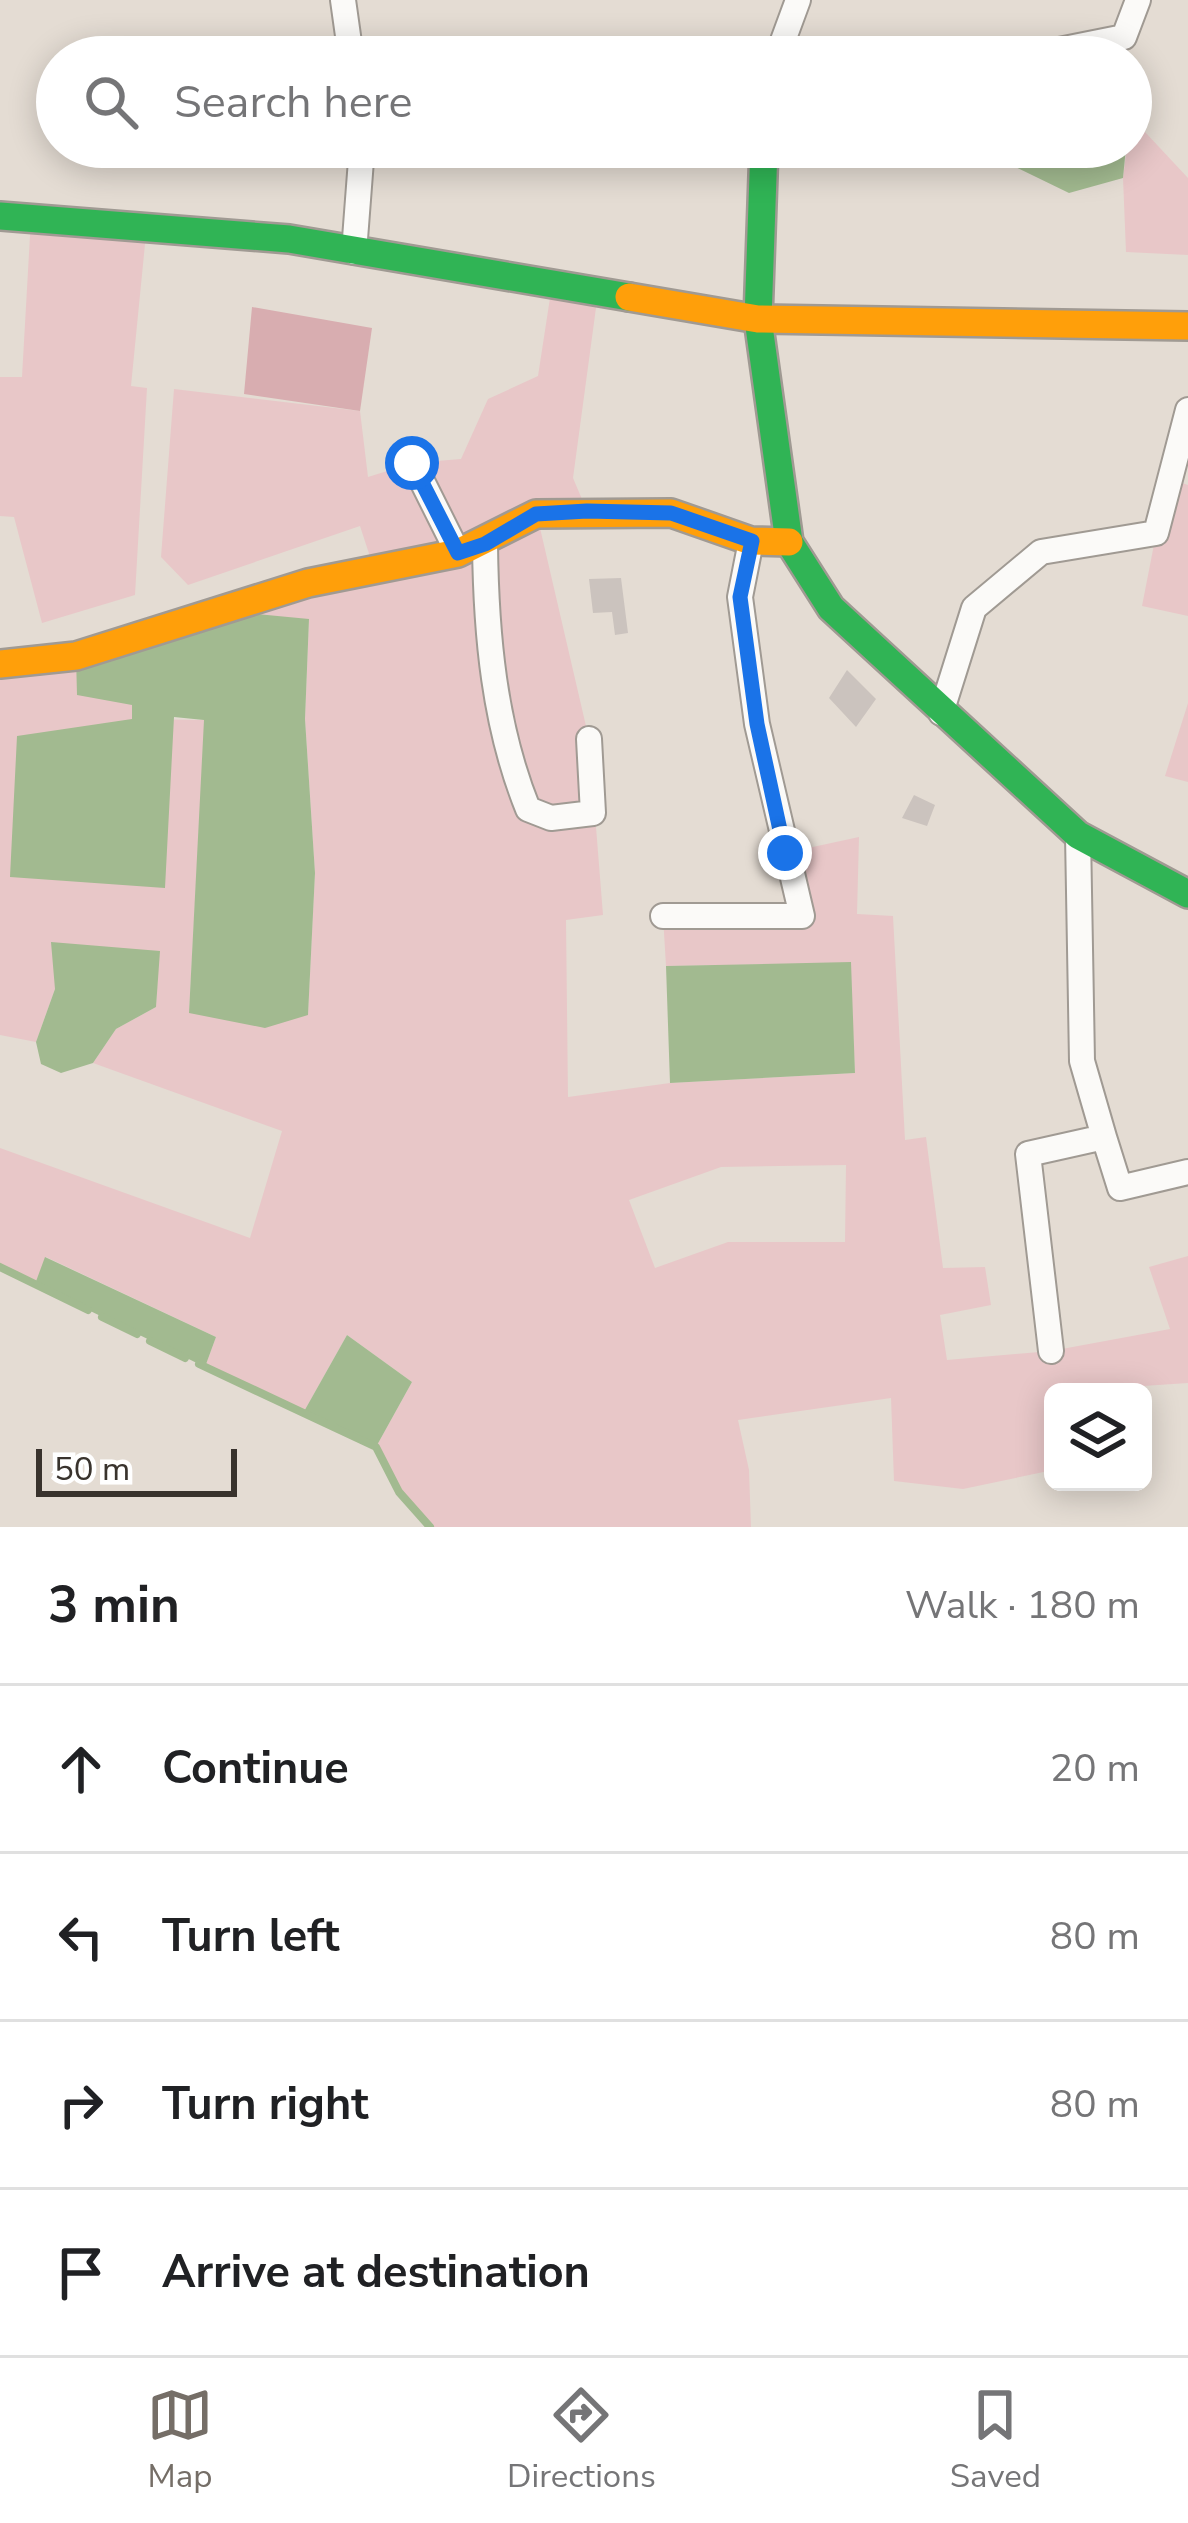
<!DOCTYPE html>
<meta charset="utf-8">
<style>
body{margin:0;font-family:"Nunito Sans",sans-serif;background:#f6f6f6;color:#202124}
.controls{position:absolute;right:36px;bottom:36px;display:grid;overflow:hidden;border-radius:18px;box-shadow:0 6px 30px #0003}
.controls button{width:108px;height:108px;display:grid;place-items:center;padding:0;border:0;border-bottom:3px solid #e0e0e0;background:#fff;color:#202124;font:60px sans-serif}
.scale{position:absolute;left:36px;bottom:30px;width:201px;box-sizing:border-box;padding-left:12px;border:6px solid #39332d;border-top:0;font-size:33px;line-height:42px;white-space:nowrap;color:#39332d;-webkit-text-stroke:9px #fff;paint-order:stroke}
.stop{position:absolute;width:36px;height:36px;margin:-27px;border:9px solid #1a73e8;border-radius:50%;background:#fff}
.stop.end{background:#1a73e8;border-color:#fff;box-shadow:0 3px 12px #0008}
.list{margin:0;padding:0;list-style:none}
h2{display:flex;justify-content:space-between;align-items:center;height:156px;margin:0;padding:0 48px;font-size:51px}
h2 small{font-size:39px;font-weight:400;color:#757577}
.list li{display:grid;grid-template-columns:78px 1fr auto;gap:36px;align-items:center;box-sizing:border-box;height:168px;padding:0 48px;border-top:3px solid #e0e0e0}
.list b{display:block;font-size:45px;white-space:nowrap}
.list em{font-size:39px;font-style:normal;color:#757577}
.icon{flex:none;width:66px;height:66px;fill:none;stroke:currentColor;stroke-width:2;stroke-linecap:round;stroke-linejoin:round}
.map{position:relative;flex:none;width:1188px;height:1527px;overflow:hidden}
.search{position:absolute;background:#fff;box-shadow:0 6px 30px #0003;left:36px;right:36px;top:36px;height:132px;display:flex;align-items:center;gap:30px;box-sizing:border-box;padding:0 42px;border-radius:66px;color:#757577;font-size:45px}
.sheet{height:828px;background:#fff}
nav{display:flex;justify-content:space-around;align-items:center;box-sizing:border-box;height:168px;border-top:3px solid #e0e0e0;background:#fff;font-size:33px;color:#757577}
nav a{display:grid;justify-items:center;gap:6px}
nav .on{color:#756e67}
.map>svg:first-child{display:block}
</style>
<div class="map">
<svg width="1188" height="1527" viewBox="0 0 1188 1527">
<rect width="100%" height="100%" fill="#e4dcd3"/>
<path fill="#e8c7c8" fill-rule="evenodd" d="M1131,117L1188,178V255L1126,252L1123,178Z
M31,218L147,224L131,386L147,388L135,595L42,623L14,517L0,516V377H22Z
M552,285L598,293L573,478L587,511L537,515L589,739L603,915L566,920L568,1097L670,1083L855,1073L850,963L666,966L663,916H801L785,853L859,837L857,914L893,916L905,1140L926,1137L943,1268L985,1267L991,1305L940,1315L947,1360L1051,1351L1170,1329L1149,1267L1188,1256V1383L1053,1392V1470L963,1489L894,1481L891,1398L738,1420L749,1470L751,1527H430L399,1492L376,1447L412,1382L347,1335L302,1415L205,1367L216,1337L46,1257L35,1284L0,1267V1148L250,1238L282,1131L93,1063L116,1029L156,1007L159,951L55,989L36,1042L0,1035V664L76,656L132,705V719L205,720L189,1013L308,1014L315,873L305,719L309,620L213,610L374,569L360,526L188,585L161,557L174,389L360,411L368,477L413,463L461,459L488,399L538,376ZM846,1165L845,1242H728L655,1268L629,1200L721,1167Z
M1167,478L1188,485V616L1142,606Z
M1188,703V782L1165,776Z"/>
<path fill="#d8adb0" d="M252,307L372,328L360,411L244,394Z"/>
<path fill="#a2ba90" d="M1010,147H1126L1123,178L1069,193L1007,163Z
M213,610L309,619L305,719L315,873L308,1015L265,1028L189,1013L204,720L174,717L165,888L10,877L17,736L132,719V705L77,695L76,656Z
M51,942L160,951L156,1007L116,1029L93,1063L61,1073L41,1064L36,1042L55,989Z
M851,962L855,1073L670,1083L666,966Z
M45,1257L216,1337L205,1367L35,1284Z
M347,1335L412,1382L376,1447L302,1415Z"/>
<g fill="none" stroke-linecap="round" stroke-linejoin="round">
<path stroke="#a2ba90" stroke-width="8" d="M0,1267L88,1310
M102,1317L137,1334
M150,1341L185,1358
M199,1364L376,1447L399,1492L430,1527"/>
</g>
<path fill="#cbc3be" d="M621,578L628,633L615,635L612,612L593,613L589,579Z
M847,670L876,699L856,727L829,698Z
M914,795L935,805L927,826L902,818Z"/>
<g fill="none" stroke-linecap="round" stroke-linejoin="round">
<g stroke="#a09a93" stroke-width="28">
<path id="street" d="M343,0L351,57
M777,57L798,0
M1024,57L1124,37L1138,0
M354,252L362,147
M413,463L458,553
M485,544C486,634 494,725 528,809L551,818L593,813L589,739
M941,713L974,608L1041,552L1156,533L1188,410
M663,916H802L757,724L740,597L751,541
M1104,1137L1120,1188L1188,1172
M1051,1351L1028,1154L1104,1137L1082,1061L1078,835"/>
</g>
<g stroke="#a09a93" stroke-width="32">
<path id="fast" d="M764,147L758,319L789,542L831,608L1078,835L1188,894
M0,216L289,239L629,297"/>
</g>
<g stroke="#a09a93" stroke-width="32">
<path id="slow" d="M629,297L758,319L1188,326
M0,664L76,656L308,583L458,553L536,514L671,513L751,541L789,542"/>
</g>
<use href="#street" stroke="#fbfaf8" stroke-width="24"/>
<use href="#fast" stroke="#30b455" stroke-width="27"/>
<use href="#slow" stroke="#ff9f0a" stroke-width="27"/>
</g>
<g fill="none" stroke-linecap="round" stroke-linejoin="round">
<path stroke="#1a73e8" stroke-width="15" d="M412,463L458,553L485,544L536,514L587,511L671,513L752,541L740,597L757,724L785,853"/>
</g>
</svg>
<div class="controls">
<button><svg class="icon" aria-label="layers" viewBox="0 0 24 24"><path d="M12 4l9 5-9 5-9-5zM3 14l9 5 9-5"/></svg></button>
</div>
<div class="scale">50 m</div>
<div class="stop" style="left:412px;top:463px"></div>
<div class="stop end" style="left:785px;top:853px"></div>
<div class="search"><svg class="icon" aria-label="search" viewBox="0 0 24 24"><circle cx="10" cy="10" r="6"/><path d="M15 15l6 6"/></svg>Search here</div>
</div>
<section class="sheet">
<h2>3 min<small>Walk · 180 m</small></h2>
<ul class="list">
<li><svg class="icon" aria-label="ahead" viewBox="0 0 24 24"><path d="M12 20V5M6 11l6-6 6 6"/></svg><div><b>Continue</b></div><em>20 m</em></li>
<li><svg class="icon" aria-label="left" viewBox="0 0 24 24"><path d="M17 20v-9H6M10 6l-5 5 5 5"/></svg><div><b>Turn left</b></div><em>80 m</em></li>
<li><svg class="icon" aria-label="right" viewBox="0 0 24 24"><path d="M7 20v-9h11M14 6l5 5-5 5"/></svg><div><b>Turn right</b></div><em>80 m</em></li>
<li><svg class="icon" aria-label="arrive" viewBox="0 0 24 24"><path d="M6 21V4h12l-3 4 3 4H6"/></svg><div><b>Arrive at destination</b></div></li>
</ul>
</section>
<nav>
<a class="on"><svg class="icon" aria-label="map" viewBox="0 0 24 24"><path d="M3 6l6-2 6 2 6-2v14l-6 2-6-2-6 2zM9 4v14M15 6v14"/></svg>Map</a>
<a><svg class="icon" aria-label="directions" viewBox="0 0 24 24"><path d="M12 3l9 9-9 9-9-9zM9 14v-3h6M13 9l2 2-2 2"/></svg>Directions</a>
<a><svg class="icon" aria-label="saved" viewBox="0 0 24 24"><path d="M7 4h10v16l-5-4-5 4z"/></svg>Saved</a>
</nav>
